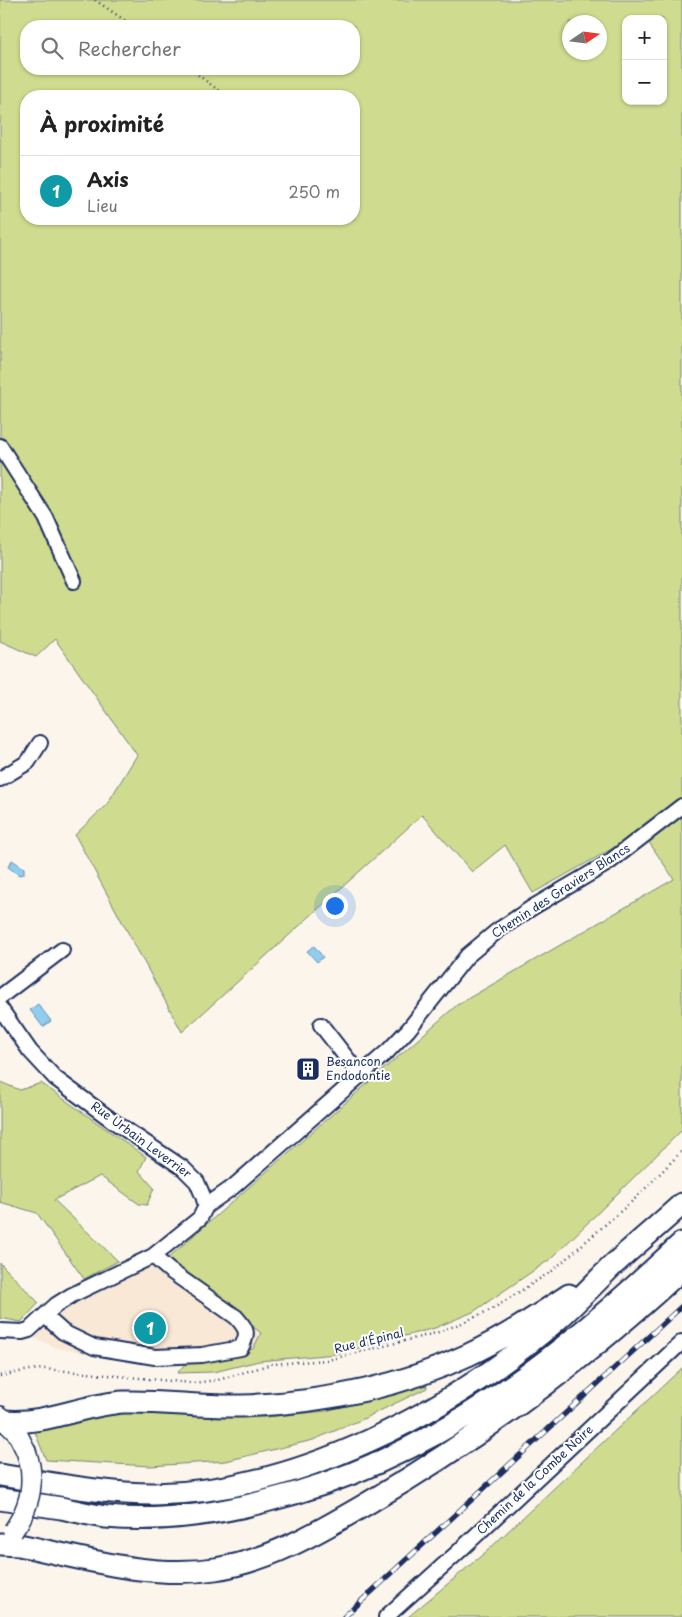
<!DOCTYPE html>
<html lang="fr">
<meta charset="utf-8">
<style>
body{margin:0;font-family:"Playpen Sans",sans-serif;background:#f2f2f2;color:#222}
.controls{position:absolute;right:15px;top:15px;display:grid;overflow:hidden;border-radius:10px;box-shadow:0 1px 4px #0004}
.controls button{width:45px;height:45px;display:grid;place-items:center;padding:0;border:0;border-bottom:1px solid #e0e0e0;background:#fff;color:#222;font:25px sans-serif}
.compass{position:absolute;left:562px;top:15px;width:45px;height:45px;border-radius:50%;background:#fff;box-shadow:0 1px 4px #0004;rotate:77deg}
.you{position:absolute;left:334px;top:905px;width:18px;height:18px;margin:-12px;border:4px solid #fff;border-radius:50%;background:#1a73e8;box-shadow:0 0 0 8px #1a73e833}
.badge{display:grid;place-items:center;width:32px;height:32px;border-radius:50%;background:#7c3aed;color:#fff;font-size:16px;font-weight:700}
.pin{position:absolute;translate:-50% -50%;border:2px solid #fff;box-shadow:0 1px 5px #0006}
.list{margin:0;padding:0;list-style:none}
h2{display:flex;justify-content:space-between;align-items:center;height:65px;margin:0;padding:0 20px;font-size:21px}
h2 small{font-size:16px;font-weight:400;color:#767676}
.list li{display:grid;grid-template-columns:32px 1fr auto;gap:15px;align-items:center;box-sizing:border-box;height:70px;padding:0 20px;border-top:1px solid #e0e0e0}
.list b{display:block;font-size:19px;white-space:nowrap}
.list p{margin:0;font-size:16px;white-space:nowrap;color:#767676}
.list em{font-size:16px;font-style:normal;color:#767676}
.icon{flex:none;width:28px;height:28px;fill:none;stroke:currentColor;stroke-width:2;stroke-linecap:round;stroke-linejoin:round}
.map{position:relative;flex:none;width:682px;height:1617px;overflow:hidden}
.search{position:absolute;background:#fff;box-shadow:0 1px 4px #0004;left:20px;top:20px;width:340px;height:55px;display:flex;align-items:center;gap:12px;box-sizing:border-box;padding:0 18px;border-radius:20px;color:#767676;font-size:19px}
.panel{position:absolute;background:#fff;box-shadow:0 1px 4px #0004;left:20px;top:90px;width:340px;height:135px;border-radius:20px}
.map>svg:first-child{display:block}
</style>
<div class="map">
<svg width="682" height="1617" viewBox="0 0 682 1617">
<rect width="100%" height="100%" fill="#fcf5ec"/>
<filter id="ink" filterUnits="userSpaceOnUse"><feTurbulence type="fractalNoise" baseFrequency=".02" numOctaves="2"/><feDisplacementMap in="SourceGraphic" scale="10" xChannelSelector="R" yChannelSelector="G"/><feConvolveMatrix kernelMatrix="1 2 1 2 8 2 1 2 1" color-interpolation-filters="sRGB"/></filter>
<g filter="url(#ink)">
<path fill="#f9e8d6" d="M168,1258L261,1333L253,1349L208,1361L161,1366L57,1348L34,1338L66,1303Z"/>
<path fill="#cfdb8e" stroke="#758576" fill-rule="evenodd" d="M0,0H682V1130L552,1258L473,1312L435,1328L336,1354L259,1361L214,1372L177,1373L186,1363L208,1361L253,1349L261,1333L168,1258L457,1005L674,879L642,832L533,893L505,845L472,872L422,815L182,1032L75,835L107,804L137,755L55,639L36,657L0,641ZM626,19H663V101H626ZM570,22H600V52H570ZM26,26H354V69H26ZM26,96H354V219H26Z
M0,1082L20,1090L41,1083L146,1157L139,1171L154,1188L147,1205L139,1204L100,1176L54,1200L118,1261L84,1279L37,1213L0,1202Z
M0,1263L39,1303L21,1322L0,1318Z
M682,1368V1617H408L487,1551Z
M426,1382L427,1388L363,1419L313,1440L226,1461L150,1466L46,1460L35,1432L87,1415L112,1411L265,1417L326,1411Z"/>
<path fill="#90cef0" stroke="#618eb6" d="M12,860L24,868V874L19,875L8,867Z
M314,946L323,957L317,962L307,951Z
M38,1004L51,1021L43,1027L30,1010Z"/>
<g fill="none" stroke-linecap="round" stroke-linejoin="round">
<g stroke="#1b2f5e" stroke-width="18">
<path id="minor" d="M0,446L46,518L74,581
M0,779L28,762L40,743
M0,997L62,950
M0,1008L30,1051L55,1078L113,1121L183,1168L197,1182L203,1196L206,1206L200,1218L153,1256L72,1295L56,1305L29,1330L22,1332L0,1331
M321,1025L360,1075
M206,1206L233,1187L388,1051L408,1030L467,956L497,931L533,907L608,863L682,806
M45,1316L63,1332L94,1347L155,1357L202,1355L241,1348C249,1333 247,1329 236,1317L169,1270L153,1256
M386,1617L456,1554L682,1342"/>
</g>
<g stroke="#1b2f5e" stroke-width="22">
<path id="major" d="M0,1416L17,1433L26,1451"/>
</g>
<g stroke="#1b2f5e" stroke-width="25">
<path id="highway" d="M5,1421C46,1425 84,1404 124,1402C163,1401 202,1407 241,1406C318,1403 398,1388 468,1355C504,1338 536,1317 569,1295
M0,1475C51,1483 102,1494 154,1494C297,1492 450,1412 557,1320C576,1303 594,1284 612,1266C635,1245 659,1225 682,1204
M0,1499C20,1502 41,1505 61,1508C76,1511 91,1515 106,1517C158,1522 216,1514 266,1501C436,1459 557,1360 682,1243
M1,1544L19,1545C83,1558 149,1579 215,1569C270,1561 320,1531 368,1503C481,1437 586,1359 682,1269"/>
</g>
<path stroke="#1b2f5e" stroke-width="2.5" stroke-dasharray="1 4" stroke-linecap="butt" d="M95,0L133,26
M190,69L226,96
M0,1376L29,1370L45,1369L192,1383L218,1380L272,1364L328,1360L436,1333L462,1323L494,1308L552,1271L637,1197L682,1151"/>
<use href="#minor" stroke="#fff" stroke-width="14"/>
<use href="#major" stroke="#fff" stroke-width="19"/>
<use href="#highway" stroke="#fff" stroke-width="21"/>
<g stroke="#1b2f5e" stroke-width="5.5">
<path id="rail" d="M344,1617L682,1306"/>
</g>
<use href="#rail" stroke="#fff" stroke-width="4" stroke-dasharray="11" stroke-linecap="butt"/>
<g stroke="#1b2f5e" stroke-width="22" stroke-linecap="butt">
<path id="major-bridge" d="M13,1531C31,1506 36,1479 26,1451"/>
</g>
<use href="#major-bridge" stroke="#fff" stroke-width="19"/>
</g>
</g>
<defs>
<g id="building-square" transform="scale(1.25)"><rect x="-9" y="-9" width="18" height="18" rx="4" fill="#1b2f5e" stroke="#fff"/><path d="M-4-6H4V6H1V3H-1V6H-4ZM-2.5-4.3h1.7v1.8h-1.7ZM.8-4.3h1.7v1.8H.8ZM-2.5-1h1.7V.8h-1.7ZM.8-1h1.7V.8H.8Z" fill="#fff"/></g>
</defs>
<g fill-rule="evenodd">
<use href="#building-square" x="308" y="1069"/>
</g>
<g text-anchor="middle" stroke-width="4" stroke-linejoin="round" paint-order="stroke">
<g font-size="12" fill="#1b2f5e" stroke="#fff">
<text transform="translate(561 891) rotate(-33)" y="4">Chemin des Graviers Blancs</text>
<text transform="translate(141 1140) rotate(36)" y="4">Rue Urbain Leverrier</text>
<text transform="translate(369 1341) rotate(-14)" y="4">Rue d'Épinal</text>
<text transform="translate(535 1480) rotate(-43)" y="4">Chemin de la Combe Noire</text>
</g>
<g font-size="12" fill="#1b2f5e" stroke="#fff" text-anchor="start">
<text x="326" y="1066">Besancon<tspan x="326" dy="14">Endodontie</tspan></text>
</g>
</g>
</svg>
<div class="controls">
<button>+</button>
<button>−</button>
</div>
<svg class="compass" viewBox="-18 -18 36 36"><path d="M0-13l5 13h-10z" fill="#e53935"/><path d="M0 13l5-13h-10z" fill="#767676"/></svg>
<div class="you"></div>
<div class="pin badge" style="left:150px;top:1328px;background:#0f9aa8">1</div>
<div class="search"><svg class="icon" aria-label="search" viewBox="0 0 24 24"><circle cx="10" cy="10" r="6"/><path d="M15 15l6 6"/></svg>Rechercher</div>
<section class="panel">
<h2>À proximité<small></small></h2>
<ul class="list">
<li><span class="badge" style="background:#0f9aa8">1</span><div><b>Axis</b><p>Lieu</p></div><em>250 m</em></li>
</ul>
</section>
</div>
